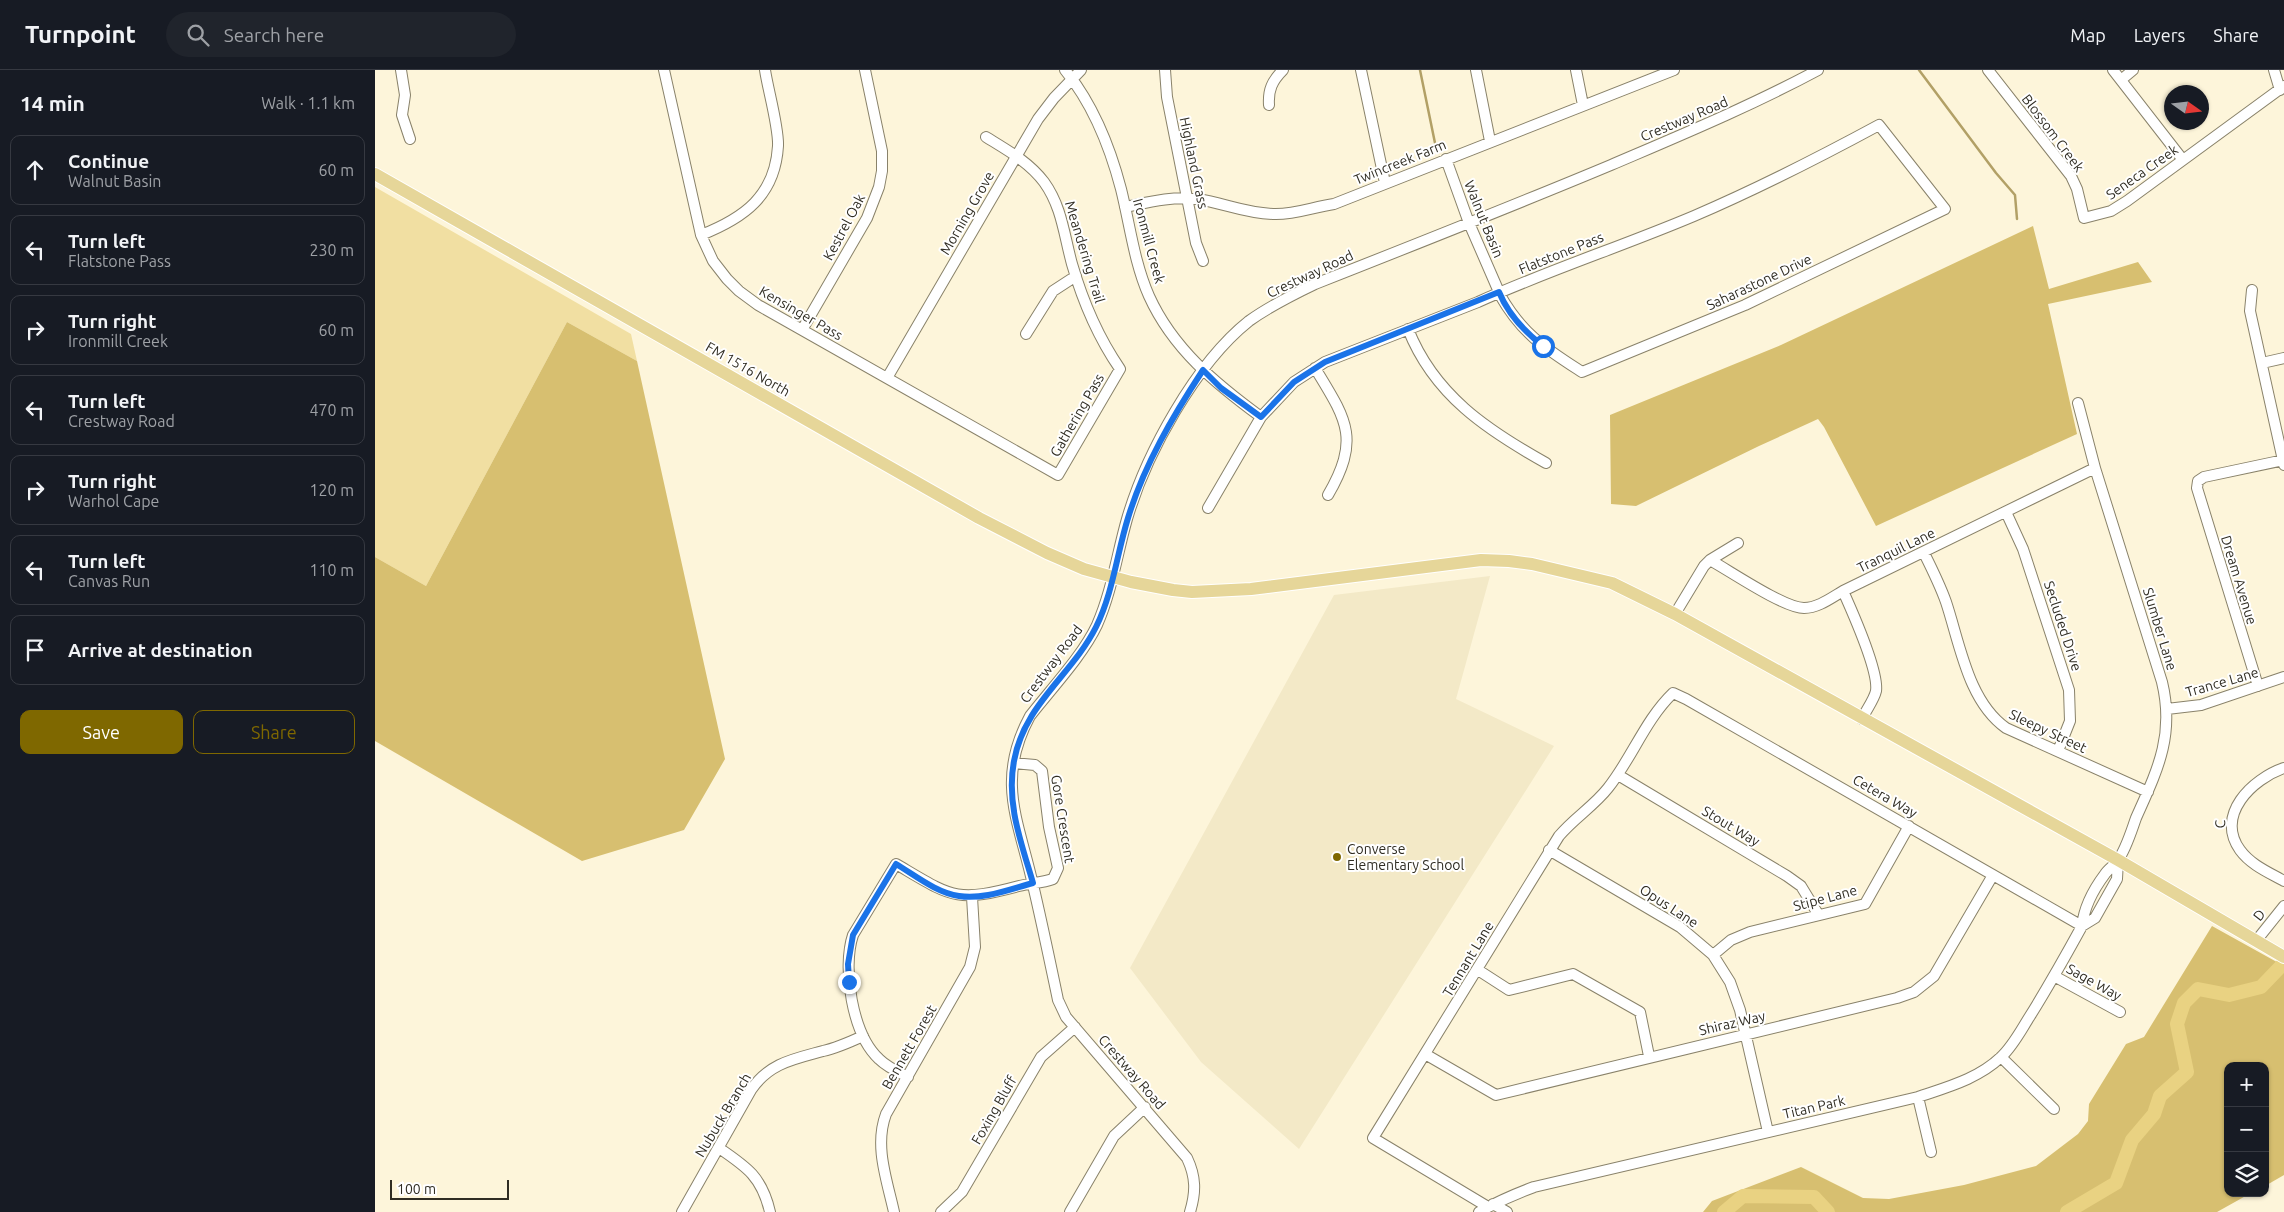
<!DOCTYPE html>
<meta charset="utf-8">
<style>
body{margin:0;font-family:Ubuntu,sans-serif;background:#20242c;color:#f1f3f6}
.controls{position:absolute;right:15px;bottom:15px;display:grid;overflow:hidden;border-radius:10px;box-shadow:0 1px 4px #0004}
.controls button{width:45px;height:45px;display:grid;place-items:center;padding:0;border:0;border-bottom:1px solid #363941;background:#171b24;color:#f1f3f6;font:25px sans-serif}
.compass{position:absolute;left:1789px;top:15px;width:45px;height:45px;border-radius:50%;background:#171b24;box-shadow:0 1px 4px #0004;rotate:104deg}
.scale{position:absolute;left:15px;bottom:12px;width:119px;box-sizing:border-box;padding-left:5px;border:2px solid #302d23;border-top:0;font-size:14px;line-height:18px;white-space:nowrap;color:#302d23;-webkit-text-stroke:4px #fff;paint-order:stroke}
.stop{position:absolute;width:15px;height:15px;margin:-11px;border:4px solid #1a73e8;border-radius:50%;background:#fff}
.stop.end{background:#1a73e8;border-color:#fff;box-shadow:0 1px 5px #0008}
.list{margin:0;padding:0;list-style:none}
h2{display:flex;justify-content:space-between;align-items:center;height:65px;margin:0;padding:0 20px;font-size:21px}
h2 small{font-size:16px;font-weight:400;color:#9ea1a6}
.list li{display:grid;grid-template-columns:32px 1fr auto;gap:15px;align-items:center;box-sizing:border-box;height:70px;margin:0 10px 10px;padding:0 10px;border:1px solid #363941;border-radius:10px}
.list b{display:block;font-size:19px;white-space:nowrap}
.list p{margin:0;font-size:16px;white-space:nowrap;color:#9ea1a6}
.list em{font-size:16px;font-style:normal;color:#9ea1a6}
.actions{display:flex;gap:10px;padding:15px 20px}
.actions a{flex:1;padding:11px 0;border:1px solid #7f6800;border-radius:10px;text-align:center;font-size:18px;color:#7f6800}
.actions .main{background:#7f6800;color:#fff}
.icon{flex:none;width:28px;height:28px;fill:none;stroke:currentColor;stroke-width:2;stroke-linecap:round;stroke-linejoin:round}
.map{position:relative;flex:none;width:1909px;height:1142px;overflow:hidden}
header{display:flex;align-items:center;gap:30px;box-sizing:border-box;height:70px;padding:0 25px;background:#171b24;border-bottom:1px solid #363941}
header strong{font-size:24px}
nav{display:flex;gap:28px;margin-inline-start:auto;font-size:18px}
.search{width:350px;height:45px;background:#20242c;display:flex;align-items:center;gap:12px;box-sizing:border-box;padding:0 18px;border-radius:28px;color:#9ea1a6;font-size:19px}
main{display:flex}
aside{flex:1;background:#171b24}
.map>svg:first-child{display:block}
</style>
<header>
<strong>Turnpoint</strong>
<div class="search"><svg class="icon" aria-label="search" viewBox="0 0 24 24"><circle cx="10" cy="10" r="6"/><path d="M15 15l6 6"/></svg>Search here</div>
<nav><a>Map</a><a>Layers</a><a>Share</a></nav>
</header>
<main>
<aside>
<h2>14 min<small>Walk · 1.1 km</small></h2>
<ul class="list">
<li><svg class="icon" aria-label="ahead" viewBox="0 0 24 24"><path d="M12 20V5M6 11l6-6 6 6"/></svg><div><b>Continue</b><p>Walnut Basin</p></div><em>60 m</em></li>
<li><svg class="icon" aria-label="left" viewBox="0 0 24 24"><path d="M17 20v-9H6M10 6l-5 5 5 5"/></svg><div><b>Turn left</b><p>Flatstone Pass</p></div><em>230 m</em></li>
<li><svg class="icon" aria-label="right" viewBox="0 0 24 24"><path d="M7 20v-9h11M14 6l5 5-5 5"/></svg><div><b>Turn right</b><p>Ironmill Creek</p></div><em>60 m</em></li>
<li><svg class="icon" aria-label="left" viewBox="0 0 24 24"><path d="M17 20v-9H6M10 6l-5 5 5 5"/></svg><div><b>Turn left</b><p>Crestway Road</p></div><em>470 m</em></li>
<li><svg class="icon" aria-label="right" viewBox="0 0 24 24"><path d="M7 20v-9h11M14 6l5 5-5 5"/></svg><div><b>Turn right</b><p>Warhol Cape</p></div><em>120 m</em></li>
<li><svg class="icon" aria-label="left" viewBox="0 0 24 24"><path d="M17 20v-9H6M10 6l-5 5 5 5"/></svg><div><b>Turn left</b><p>Canvas Run</p></div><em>110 m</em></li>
<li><svg class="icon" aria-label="arrive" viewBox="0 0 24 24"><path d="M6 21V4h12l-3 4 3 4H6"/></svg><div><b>Arrive at destination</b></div></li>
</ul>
<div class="actions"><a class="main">Save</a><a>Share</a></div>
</aside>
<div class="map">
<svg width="1909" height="1142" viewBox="0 0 1909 1142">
<rect width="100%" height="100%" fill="#fdf5da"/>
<path fill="#f3e9c7" d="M1115,506L1081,629L1179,676L924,1079L826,992L755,898L959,525Z"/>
<path fill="#f1dfa2" d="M0,117L256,264L262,291L192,252L51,516L0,487Z"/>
<path fill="#d7bf70" d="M1658,156L1674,219L1763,192L1777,212L1673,234L1702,364L1501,456L1449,357L1443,349L1384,376L1261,436L1236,434L1235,345L1406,275Z
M192,252L262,291L350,689L309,760L207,791L0,671V487L51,516Z
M1837,856L1909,896V1105L1890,1116V996H1853V1123H1876L1842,1142H1328L1337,1131L1426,1097L1488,1128L1514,1129L1589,1115L1661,1096L1703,1064L1713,1051L1714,1034L1751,974L1769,967Z"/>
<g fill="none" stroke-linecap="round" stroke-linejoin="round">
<path stroke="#b2a066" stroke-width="2.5" d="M1045,0L1060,73
M1544,0L1621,103L1640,125L1642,149"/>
<path stroke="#e9d282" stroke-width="14" d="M1349,1142L1368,1126L1439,1127L1453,1142
M1692,1142L1741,1113L1757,1070L1779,1044L1785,1026L1812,1002L1802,954L1809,933L1823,919L1854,925L1886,917L1908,894"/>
<g stroke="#89826a" stroke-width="12">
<path id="minor" d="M26,0L30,25L27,45L35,69
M289,0L326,165L338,191L352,209L364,221L383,235L683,405L745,299C723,267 708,232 697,194C689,165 687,137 669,112C654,92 632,80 611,67
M690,0C718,34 735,77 746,119C755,155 759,192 774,226C798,279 841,314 886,347
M790,0L792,27L821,173L828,191
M986,0L1010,113
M1101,0L1115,71
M1201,0L1208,35
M1613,0L1696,106L1702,119L1709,148L1736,141L1752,131L1909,16
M1738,0L1808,90
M1899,0L1905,20
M1746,10L1758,0
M894,35C893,20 897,11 908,0
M750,137C774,132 797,126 822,129C849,133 869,143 898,144C919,145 938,137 959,134L1299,0
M326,165C369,148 400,126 403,76C404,58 393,20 390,0
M1877,220L1875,241L1909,395
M1033,259C1059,325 1112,360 1171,393
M427,260L492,148L504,117L507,101V81L490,0
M651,264L678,221L701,206
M1887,293L1909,288
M940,298C971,349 986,368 953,425
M512,308L663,49L679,28L706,0
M1703,333L1720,398L1787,612C1800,666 1782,701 1761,748C1756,762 1751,779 1743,790C1739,796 1733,799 1730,804C1718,820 1709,837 1707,856L1720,848L1742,809L1743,790
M833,438L886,347L919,312L950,292L1103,232C1174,200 1248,176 1319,146C1382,119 1443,88 1504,55L1570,139L1370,235L1207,302C1170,278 1147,264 1125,225L1124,222L1094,153L1071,89
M1631,442L1648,479L1694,620L1695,651L1683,681
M1549,483C1557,499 1565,515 1571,532C1585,574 1593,631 1631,658L1773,722
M1335,490C1355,501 1409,538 1429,538C1443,538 1456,528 1468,521L1720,398
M1468,521C1477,541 1504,601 1501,621C1499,630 1491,640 1487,649
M1300,544L1329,496L1335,490L1363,473
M1883,616L1822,418L1823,411L1829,407L1909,390
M1792,639L1826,635L1909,607
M1909,698C1877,709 1840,745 1865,780C1876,795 1893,802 1909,811
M1243,705L1412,806L1426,816L1443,844
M1174,780L1305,857L1338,885L1355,912L1365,940L1393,1062
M1881,871L1909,836
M1338,885L1356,870L1375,862L1490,834L1534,756
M1103,900L1134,920L1198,904L1265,942L1274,986
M1679,906L1745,942
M1050,984L1121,1025L1522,928L1539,922L1559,906L1618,805
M1626,987L1679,1039
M533,1007C523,1002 512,997 504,989C477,964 467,898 478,865L521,794C577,827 580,833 644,816C656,813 667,813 678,809L683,798L674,757L667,701L660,695L639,693
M1543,1027L1556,1082
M344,1078C372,1097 387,1107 395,1142
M1118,1134L1132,1142
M307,1142L376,1020C394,993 419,989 448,981C462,978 475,972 488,966
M519,1142C512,1110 499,1076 511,1044L595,897L600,877L597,827
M566,1142L587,1122L666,987L700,957
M695,1142L739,1066L770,1037
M815,1142C821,1122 821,1107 812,1088L691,947L683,930C675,892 667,853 658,815C644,751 620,711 655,646C676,619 708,585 722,555C737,521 742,484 752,449C771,384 820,294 874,251C895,236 917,225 940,214C1039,175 1138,136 1236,95C1306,65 1376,36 1443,0
M1104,1142C1122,1132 1140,1124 1159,1117L1543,1027C1572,1017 1603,1009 1626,987C1638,976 1646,960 1655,946C1673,917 1690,887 1707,856L1311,629L1298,623C1270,650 1257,688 1233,718C1219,736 1199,748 1184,766L998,1068L1113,1137"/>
</g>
<g stroke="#fff" stroke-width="14">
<path id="major" d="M0,104L604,448L672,483L709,499L756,512L798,520L817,522L876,519L1106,490L1134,491L1157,494L1237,513L1300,544L1743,790L1909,887"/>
</g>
<use href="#minor" stroke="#fff" stroke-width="10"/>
<use href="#major" stroke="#e6d699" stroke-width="12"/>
</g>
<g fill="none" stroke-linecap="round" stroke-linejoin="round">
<path stroke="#1a73e8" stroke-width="6" d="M474,912L473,894L478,865L521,794C541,806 562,823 584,826C608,830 635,819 658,813C646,772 631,733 639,691C649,634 697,605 721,557C738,523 742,483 753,448C769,395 798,346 828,300L846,318L886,347L919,312L950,292L1124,222C1133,244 1150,262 1168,276"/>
</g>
<circle fill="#7f6800" stroke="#fff" stroke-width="2" cx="962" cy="787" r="5"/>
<g text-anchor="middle" stroke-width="4" stroke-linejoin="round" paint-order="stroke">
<g font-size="14" fill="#302d23" stroke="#fff">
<text transform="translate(1309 49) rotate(-23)" y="5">Crestway Road</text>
<text transform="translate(1678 63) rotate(53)" y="5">Blossom Creek</text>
<text transform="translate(1025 92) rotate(-22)" y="5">Twincreek Farm</text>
<text transform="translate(819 93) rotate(78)" y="5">Highland Grass</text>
<text transform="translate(1767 102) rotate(-35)" y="5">Seneca Creek</text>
<text transform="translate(592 143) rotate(-60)" y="5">Morning Grove</text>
<text transform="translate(1109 149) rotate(68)" y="5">Walnut Basin</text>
<text transform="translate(469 157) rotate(-62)" y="5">Kestrel Oak</text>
<text transform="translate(774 171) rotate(75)" y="5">Ironmill Creek</text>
<text transform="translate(710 182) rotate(73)" y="5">Meandering Trail</text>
<text transform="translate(1186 183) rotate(-22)" y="5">Flatstone Pass</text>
<text transform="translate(935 204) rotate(-25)" y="5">Crestway Road</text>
<text transform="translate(1384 212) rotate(-25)" y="5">Saharastone Drive</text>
<text transform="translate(426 243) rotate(30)" y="5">Kensinger Pass</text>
<text transform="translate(373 299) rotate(30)" y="5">FM 1516 North</text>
<text transform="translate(702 345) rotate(-60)" y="5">Gathering Pass</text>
<text transform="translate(1521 480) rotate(-26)" y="5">Tranquil Lane</text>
<text transform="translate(1864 510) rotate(73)" y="5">Dream Avenue</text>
<text transform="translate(1688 556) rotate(72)" y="5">Secluded Drive</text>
<text transform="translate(1785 559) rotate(73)" y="5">Slumber Lane</text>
<text transform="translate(676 594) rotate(-53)" y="5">Crestway Road</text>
<text transform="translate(1847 612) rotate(-16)" y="5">Trance Lane</text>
<text transform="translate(1673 661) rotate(25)" y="5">Sleepy Street</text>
<text transform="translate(1510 726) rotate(30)" y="5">Cetera Way</text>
<text transform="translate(688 749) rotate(81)" y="5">Gore Crescent</text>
<text transform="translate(1845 754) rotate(-89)" y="5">C</text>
<text transform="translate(1356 756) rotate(31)" y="5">Stout Way</text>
<text transform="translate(1450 828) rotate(-15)" y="5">Stipe Lane</text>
<text transform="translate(1294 836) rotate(33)" y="5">Opus Lane</text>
<text transform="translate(1884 845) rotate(-52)" y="5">D</text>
<text transform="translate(1093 889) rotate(-59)" y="5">Tennant Lane</text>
<text transform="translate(1719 912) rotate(29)" y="5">Sage Way</text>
<text transform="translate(1357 953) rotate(-13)" y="5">Shiraz Way</text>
<text transform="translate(534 977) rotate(-60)" y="5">Bennett Forest</text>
<text transform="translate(757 1002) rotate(49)" y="5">Crestway Road</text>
<text transform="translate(1439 1037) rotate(-13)" y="5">Titan Park</text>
<text transform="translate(619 1040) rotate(-60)" y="5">Foxing Bluff</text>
<text transform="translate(348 1045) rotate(-59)" y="5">Nubuck Branch</text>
</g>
<g font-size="14" fill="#302d23" stroke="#fff" text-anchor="start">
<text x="972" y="784">Converse<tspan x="972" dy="16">Elementary School</tspan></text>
</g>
</g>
</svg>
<div class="controls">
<button>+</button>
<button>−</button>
<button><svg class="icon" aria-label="layers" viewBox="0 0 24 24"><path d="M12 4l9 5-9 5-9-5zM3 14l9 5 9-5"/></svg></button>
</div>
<svg class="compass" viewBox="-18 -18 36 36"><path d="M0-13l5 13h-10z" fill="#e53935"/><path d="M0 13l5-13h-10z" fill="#9ea1a6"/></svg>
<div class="scale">100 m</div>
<div class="stop" style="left:1168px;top:276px"></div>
<div class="stop end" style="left:474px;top:912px"></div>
</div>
</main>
